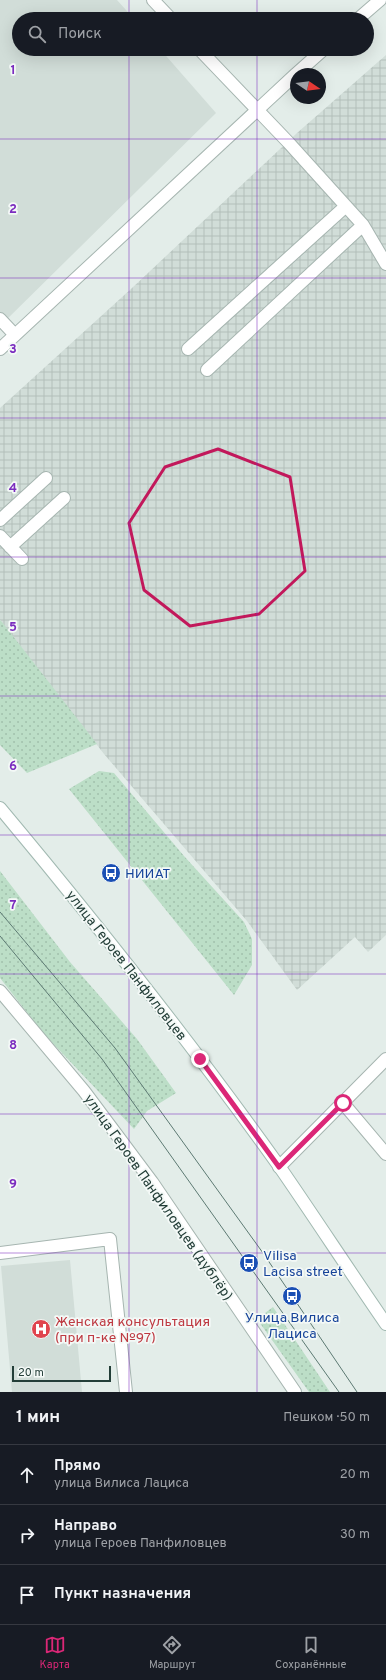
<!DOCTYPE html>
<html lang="ru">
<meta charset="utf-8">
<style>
body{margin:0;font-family:Overpass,sans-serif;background:#20242c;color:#f1f3f6}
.compass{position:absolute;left:290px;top:68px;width:36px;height:36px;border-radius:50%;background:#171b24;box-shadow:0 4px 16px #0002;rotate:103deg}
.scale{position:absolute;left:12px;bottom:10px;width:99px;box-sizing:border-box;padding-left:4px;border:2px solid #233e38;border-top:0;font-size:11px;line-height:14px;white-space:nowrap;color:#233e38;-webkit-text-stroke:3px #f4f9f7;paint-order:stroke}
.stop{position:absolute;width:12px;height:12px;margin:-9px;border:3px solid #db2777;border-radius:50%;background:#fff}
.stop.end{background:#db2777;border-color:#fff;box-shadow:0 1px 4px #0008}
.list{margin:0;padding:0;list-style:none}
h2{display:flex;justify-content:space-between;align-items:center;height:52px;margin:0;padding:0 16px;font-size:17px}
h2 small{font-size:13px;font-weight:400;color:#9ea1a6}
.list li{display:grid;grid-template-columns:26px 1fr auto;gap:12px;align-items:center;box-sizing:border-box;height:60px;padding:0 16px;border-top:1px solid #363941}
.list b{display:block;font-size:15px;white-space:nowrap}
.list p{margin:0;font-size:13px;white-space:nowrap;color:#9ea1a6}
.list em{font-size:13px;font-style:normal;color:#9ea1a6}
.icon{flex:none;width:22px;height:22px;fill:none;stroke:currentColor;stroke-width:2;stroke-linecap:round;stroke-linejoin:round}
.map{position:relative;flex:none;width:386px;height:1392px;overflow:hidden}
.search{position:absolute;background:#171b24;box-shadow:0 4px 16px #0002;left:12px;right:12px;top:12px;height:44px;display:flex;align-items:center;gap:10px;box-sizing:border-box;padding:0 14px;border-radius:22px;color:#9ea1a6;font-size:15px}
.sheet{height:232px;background:#171b24}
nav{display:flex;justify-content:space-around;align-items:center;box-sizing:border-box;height:56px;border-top:1px solid #363941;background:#171b24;font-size:11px;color:#9ea1a6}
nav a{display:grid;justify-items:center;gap:2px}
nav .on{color:#db2777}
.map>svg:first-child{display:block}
</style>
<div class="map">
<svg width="386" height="1392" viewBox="0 0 386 1392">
<defs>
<pattern id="industrial-grid" width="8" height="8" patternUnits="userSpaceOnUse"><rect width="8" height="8" fill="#d1ddd8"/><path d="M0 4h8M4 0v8" fill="none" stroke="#b3bfba"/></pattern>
<pattern id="grass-dots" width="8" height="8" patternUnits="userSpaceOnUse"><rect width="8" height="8" fill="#bcdec7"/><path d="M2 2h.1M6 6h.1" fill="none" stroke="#a1c0ac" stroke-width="1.8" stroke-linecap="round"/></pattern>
</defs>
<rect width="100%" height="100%" fill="#e3ede9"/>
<path fill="#d1ddd8" d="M0,0H117L134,19H19V49H160L216,113L0,326Z
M70,1260L82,1392H12L1,1266Z"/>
<path fill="url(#industrial-grid)" d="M386,55V935L368,952L355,937L297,990L247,921L104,754L0,620V408L132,288L297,133Z"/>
<path fill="url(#grass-dots)" d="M0,620L2,622L97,744L27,773L0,745Z
M99,771L114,773L184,856L244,922L252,939V965L234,995L69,789Z
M0,871L70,962L137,1039L176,1093L147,1111L134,1129L44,1034L0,978Z
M273,1307L330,1392H309L257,1319Z"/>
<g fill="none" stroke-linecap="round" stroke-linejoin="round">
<g stroke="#a6b5b0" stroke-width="14">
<path id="service" d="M153,0L171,19
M358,19L380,0
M199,49L288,142L363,225L386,264
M296,74L324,49
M0,319L15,335
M0,349L296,74
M188,349L346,206
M207,370L363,225
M0,520L46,478
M0,536L22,559
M10,547L64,498
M343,1103L386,1154
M0,1253L110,1239L126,1392"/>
</g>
<g stroke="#a6b5b0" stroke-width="14">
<path id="minor" d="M0,991L84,1091L152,1182L295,1392"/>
</g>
<g stroke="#a6b5b0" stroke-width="14">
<path id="tertiary" d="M279,1167L386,1059"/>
</g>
<g stroke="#a1b9b1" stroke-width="14">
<path id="secondary" d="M0,808C97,924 191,1043 279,1166C315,1218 350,1272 386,1324"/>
</g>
<use href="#service" stroke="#fff" stroke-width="12"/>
<use href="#minor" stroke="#fff" stroke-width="12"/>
<use href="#tertiary" stroke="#fff" stroke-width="12"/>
<use href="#secondary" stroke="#fff" stroke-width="12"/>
<path stroke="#5d7a73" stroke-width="1" d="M0,912L115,1048L263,1253L357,1392
M0,936L102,1059L339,1392"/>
</g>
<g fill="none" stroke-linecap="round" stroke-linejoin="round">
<path stroke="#db2777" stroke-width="5" d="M200,1059L279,1167L343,1103"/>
</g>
<path fill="none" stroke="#c2185b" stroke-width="3" stroke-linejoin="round" d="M218,449L290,477L305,571L259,614L190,626L144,590L129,523L165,467Z"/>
<path fill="none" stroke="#7b2cbf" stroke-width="1" stroke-opacity="0.55" d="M129,0V19M257,0V19M129,49V1392M257,49V1392M0,139H386M0,278H386M0,418H386M0,557H386M0,696H386M0,835H386M0,974H386M0,1114H386M0,1253H386"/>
<defs>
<g id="bus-disc" transform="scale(1)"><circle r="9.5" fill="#1a4fb4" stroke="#f4f9f7"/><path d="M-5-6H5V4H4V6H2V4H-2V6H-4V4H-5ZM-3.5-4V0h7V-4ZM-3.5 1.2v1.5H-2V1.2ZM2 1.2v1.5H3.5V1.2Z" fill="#fff"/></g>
<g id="hospital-disc" transform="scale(1)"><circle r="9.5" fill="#e0444e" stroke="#f4f9f7"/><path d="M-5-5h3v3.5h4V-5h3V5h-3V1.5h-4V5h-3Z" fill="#fff"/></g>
</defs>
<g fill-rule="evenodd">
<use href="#bus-disc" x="111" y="873"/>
<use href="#bus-disc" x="249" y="1263"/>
<use href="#bus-disc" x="292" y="1296"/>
<use href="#hospital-disc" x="41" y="1329"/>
</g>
<g text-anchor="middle" stroke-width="3.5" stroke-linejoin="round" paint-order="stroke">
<g font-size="14" fill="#164399" stroke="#f4f9f7" text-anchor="start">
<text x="125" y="878">НИИАТ</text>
<text x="263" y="1260">Vilisa<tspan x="263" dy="16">Lacisa street</tspan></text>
<text x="292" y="1322" text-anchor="middle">Улица Вилиса<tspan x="292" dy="16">Лациса</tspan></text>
</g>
<g font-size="14" fill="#233e38" stroke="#f4f9f7">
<text transform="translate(127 965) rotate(52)" y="5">улица Героев Панфиловцев</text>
<text transform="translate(159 1197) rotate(55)" y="5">улица Героев Панфиловцев (дублёр)</text>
</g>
<g font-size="14" fill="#be3a42" stroke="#f4f9f7" text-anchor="start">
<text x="55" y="1326">Женская консультация<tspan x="55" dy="16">(при п-ке №97)</tspan></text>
</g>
</g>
<g font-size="13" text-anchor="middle" font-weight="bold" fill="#7b2cbf" stroke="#f4f9f7" stroke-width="3.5" stroke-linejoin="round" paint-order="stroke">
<text x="13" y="74">1</text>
<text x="13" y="213">2</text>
<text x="13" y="353">3</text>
<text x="13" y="492">4</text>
<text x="13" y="631">5</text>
<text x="13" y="770">6</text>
<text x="13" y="909">7</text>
<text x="13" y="1049">8</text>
<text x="13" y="1188">9</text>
</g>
</svg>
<svg class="compass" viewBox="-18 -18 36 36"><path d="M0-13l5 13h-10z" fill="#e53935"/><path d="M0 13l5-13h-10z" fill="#9ea1a6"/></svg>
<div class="scale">20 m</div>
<div class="stop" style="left:343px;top:1103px"></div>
<div class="stop end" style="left:200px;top:1059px"></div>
<div class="search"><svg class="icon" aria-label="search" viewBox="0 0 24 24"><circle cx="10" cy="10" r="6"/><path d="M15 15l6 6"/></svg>Поиск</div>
</div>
<section class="sheet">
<h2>1 мин<small>Пешком · 50 m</small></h2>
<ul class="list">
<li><svg class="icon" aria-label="ahead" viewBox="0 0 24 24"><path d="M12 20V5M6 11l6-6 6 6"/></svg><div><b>Прямо</b><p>улица Вилиса Лациса</p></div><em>20 m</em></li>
<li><svg class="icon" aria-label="right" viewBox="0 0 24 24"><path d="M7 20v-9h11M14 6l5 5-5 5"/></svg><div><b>Направо</b><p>улица Героев Панфиловцев</p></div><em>30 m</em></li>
<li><svg class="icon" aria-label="arrive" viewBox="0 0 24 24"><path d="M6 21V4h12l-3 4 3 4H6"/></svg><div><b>Пункт назначения</b></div></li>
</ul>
</section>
<nav>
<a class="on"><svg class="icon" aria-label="map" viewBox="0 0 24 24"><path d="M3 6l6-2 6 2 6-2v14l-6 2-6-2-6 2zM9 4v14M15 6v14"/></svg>Карта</a>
<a><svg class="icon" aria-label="directions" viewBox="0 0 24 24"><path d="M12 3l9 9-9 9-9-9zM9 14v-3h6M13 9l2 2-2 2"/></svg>Маршрут</a>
<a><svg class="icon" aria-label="saved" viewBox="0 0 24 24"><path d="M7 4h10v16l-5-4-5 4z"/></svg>Сохранённые</a>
</nav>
